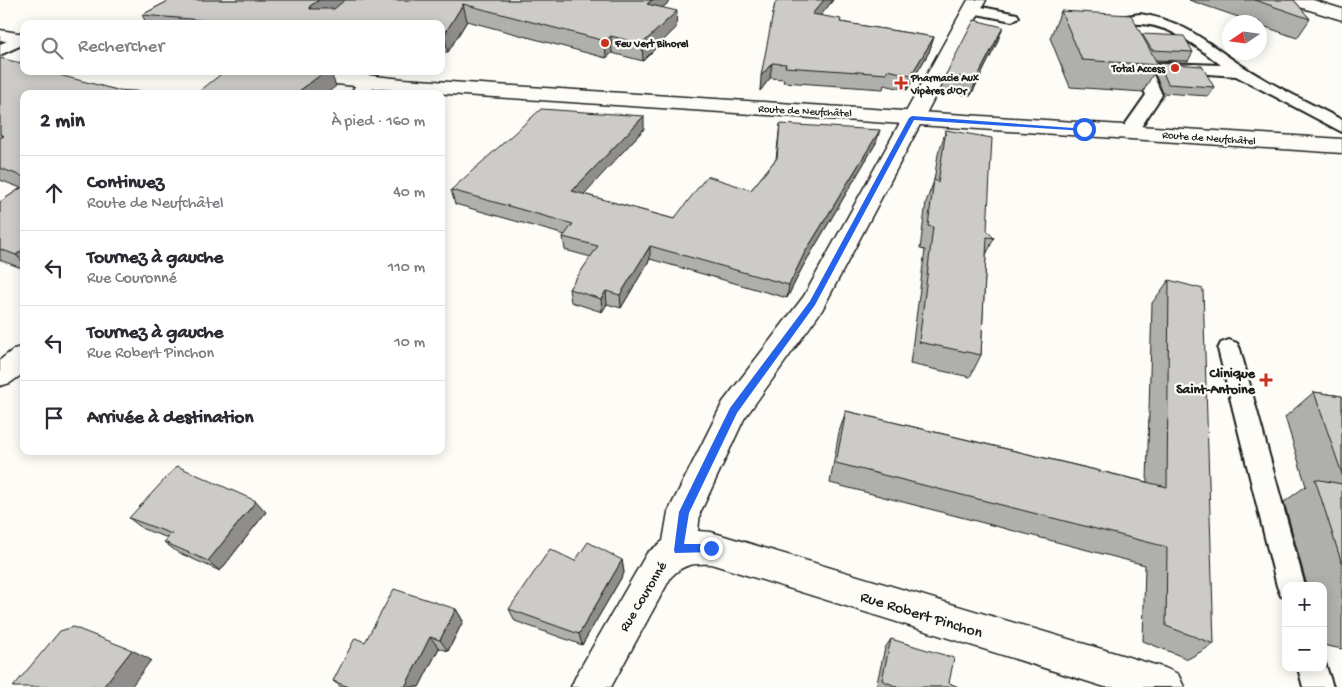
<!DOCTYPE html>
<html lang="fr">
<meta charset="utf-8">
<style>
body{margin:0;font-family:"Gochi Hand",sans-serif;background:#f7f7f7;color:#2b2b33}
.controls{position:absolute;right:15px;bottom:15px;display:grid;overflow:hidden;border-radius:10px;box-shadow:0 2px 12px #0003}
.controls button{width:45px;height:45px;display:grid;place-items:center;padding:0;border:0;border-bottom:1px solid #e1e1e2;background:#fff;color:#2b2b33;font:25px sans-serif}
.compass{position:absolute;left:1222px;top:15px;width:45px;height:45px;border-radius:50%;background:#fff;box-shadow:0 2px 12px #0003;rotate:257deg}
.stop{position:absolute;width:15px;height:15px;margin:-11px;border:4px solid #2563eb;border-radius:50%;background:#fff}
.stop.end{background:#2563eb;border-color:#fff;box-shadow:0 1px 5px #0008}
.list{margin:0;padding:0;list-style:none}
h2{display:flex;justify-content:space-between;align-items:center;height:65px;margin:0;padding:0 20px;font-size:21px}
h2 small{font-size:16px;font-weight:400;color:#7c7c81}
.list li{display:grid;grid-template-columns:32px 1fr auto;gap:15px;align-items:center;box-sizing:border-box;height:75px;padding:0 20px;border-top:1px solid #e1e1e2}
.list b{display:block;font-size:19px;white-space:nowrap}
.list p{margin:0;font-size:16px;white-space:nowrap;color:#7c7c81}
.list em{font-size:16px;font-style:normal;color:#7c7c81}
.icon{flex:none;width:28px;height:28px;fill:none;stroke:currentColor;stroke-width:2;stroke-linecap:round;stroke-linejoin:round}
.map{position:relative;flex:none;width:1342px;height:687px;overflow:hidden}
.search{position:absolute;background:#fff;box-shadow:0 2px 12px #0003;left:20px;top:20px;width:425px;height:55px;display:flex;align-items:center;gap:12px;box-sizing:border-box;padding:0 18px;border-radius:10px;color:#7c7c81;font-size:19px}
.panel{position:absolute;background:#fff;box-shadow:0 2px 12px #0003;left:20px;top:90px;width:425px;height:365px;border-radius:10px}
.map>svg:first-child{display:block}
</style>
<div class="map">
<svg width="1342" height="687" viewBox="0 0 1342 687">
<rect width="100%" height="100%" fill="#fdfcf7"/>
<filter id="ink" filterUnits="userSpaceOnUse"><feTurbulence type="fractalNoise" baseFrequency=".02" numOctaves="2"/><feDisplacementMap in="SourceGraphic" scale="10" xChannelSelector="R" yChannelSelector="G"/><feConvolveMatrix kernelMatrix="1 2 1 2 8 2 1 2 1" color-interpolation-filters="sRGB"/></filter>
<g filter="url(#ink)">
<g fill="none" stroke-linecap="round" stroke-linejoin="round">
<g stroke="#1c1c1c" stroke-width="4">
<path id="service" d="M972,5L1017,14L1019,17L1012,21L967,12L965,9Z
M1140,14C1186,21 1208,44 1244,67C1275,87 1310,103 1342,120V132L1236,76L1151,70L1162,95L1135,136H1123L1120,132L1146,95L1133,65L1135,62L1221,65C1194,44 1166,21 1130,24L1127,29L1133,38L1125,43L1120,41L1113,29L1119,17Z
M24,34V44L0,55V44Z
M1229,340L1237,343L1240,349L1305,586H1286V598L1281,596L1277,586L1218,349L1221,343Z
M1323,657L1333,687H1303L1298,668H1323Z"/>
</g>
<g stroke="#1c1c1c" stroke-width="3">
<path id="minor" d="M968,0H986L822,310L744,419L700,513L698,531L711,532L1165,668L1178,674L1184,687H1105L711,564C694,563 683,564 671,577L611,687H571L577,674L647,553L663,541L668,512L723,402L804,296Z
M1287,0H1313L1342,9V20L1290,4Z
M368,75L375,77L378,81L370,94H350L361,77Z
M24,346V373L10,383L0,386V360L14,349Z"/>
</g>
<g stroke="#1c1c1c" stroke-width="3">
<path id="secondary" d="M0,30L24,34V45L0,40Z
M259,71H327L403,79L1342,139V153L403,91L269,77L262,75Z"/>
</g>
<use href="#service" fill="#fdfcf7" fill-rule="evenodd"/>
<use href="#minor" fill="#fdfcf7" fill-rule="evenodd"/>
<use href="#secondary" fill="#fdfcf7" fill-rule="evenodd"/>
</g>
<path fill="#afafac" stroke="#1c1c1c" d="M170,0H671L662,8L676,28L643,61L612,53L606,58L467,21L448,52H441V24H147L142,15Z
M833,0L820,16L840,22L934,37L929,52L907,90L884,85L883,89L783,82L784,79L770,78L760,91L775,3Z
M1189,0H1294L1310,19L1297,38L1260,25V22H1253Z
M1061,11L1141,35L1142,34L1193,52L1188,61L1155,60L1158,65L1143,92L1070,87L1050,38Z
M997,43L971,95L940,93L945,76Z
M0,58L24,71L117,90L24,94V269L0,260V202L21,188L0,180Z
M1159,63L1214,87L1208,96L1163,93L1154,72Z
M780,124L876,143L802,268L787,298L650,259L621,308L607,304L602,312L571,302L569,289L591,257L565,250L563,237L565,235L455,204L451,190L644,129L583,194L674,219L751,190L776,159Z
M946,130L987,231L994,238L986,255L981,355L970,377L910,364L925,250L920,249L926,202L934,181L938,154Z
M1169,280L1214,644L1188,659L1143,641L1145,565L830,483L839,432L846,411L1147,482L1152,303Z
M1314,392L1342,396V649L1323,645V586H1307L1284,502L1306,486L1285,417Z
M266,512L220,571L177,552L164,542L168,538L143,529L129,518Z
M622,560L624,573L582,645L515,621L509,609L575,561Z
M456,609L463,621L448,651L439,648L419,687H341L333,681L365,642Z
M891,639L949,683L958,687H876L885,648Z"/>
<path fill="#8f8e8c" stroke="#1c1c1c" d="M319,0H347L317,22L310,9V6Z
M652,0H671L648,21L647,4Z
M824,0H833L810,29L812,14Z
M463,4L467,21L448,52L444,35Z
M677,11L676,28L643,61L642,44Z
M1003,27L997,43L971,95L977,78Z
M611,36L612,53L606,58L605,41Z
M934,37L929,52L907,90L911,75Z
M772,63L770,78L760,91L761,76Z
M326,71H330L336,86L326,94H295Z
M644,116V129L574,205L572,191Z
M880,130L876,143L802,268L787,298L789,285L804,254Z
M650,246V259L621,308L620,295Z
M24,249V263L16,255Z
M606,291L607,304L602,312L601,299Z
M256,501L266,512L220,571L208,561Z
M622,560L624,573L582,645L579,634Z
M456,609L463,621L448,651L440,640Z
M430,637L439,648L419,687H405Z
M132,650L151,660L131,687H103Z"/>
<path fill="#cccbc8" stroke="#1c1c1c" d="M170,0H319L310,6V9H334L345,0H652L647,4L677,11L642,44L611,36L605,41L463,4L444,35H441V24H223L225,22L142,15Z
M777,0H824L812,14L841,19L840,22L934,37L911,75L887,70V74L785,67L786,64L772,63L761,76L775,3Z
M1255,0H1294L1310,19Z
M1061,11L1131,15L1158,65L1082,60Z
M974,20L1003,27L977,78L945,76Z
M1142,34L1184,36L1193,52L1152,50Z
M0,58L24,64V71H44L117,90L184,94H24V177L0,168V138L4,136L0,134Z
M1159,63L1202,66L1214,87L1168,84Z
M225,71H326L295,94H196Z
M541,109L644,116L572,191L674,219L707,176L751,190L777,158L780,124L880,130L804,254L789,285L650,246L620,295L606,291L601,299L569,289L598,246L563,237L573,224L451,190Z
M946,130L992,138L987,231L994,238L987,237L981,355L919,342L933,227L928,226L934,179L938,183Z
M24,186V249L16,255L0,249V202Z
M1169,280L1203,289L1214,644L1166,626L1167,547L836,463L846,411L1167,487Z
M1314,392L1342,396V474Z
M177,466L256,501L208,561L164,542L172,534L129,518Z
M1315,479L1342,484V564Z
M588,542L622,560L579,634L509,609L550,549L575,561Z
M394,589L456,609L440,640L430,637L405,687H349L333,681L355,638L365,642Z
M73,627L132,650L103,687H13L60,631Z
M891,639L954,658L949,683L958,687H897L882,680Z"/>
</g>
<path fill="#2563eb" d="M912,116L1087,129L1084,131L914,120L815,305L737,413L689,513L684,544H711L716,548L714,552L675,553L674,550L679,512L730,408L810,301L909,118Z"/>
<g fill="#c8321e" stroke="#fdfcf7" stroke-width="2">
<circle cx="605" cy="43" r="5"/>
<circle cx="1175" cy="68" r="5"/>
<path d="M898.5 75.5h5v5h5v5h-5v5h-5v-5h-5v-5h5z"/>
<path d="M1263.5 372.5h5v5h5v5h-5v5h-5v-5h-5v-5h5z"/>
</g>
<g text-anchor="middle" stroke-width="4.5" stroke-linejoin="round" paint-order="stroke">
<g font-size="11" font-weight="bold" fill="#1c1c1c" stroke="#fdfcf7" text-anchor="start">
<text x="615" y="47">Feu Vert Bihorel</text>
<text x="1165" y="72" text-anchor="end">Total Access</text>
<text x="911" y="81">Pharmacie Aux<tspan x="911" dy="13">Vipères d'Or</tspan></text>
</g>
<g font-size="11" fill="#1c1c1c" stroke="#fdfcf7">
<text transform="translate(805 110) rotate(3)" y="4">Route de Neufchâtel</text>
<text transform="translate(1209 137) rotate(4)" y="4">Route de Neufchâtel</text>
</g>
<g font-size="14" font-weight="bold" fill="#1c1c1c" stroke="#fdfcf7" text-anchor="end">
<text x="1255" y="377">Clinique<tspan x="1255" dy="16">Saint-Antoine</tspan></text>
</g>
<g font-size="14" fill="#1c1c1c" stroke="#fdfcf7">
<text transform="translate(642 596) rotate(-59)" y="5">Rue Couronné</text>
</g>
<g font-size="16" fill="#1c1c1c" stroke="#fdfcf7">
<text transform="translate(922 613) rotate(17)" y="6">Rue Robert Pinchon</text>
</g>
</g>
</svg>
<div class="controls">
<button>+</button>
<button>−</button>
</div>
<svg class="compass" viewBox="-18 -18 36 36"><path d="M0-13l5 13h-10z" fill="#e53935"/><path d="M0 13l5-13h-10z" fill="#7c7c81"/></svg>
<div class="stop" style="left:1084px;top:129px"></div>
<div class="stop end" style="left:711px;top:548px"></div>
<div class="search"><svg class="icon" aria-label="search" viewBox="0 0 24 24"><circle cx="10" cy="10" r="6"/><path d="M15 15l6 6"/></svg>Rechercher</div>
<section class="panel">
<h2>2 min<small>À pied · 160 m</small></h2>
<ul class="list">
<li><svg class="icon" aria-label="ahead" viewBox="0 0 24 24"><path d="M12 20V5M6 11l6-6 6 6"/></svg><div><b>Continuez</b><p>Route de Neufchâtel</p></div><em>40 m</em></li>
<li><svg class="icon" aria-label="left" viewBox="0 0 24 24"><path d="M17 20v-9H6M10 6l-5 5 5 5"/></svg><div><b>Tournez à gauche</b><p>Rue Couronné</p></div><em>110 m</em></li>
<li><svg class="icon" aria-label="left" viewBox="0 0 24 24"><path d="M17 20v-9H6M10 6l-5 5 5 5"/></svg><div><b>Tournez à gauche</b><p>Rue Robert Pinchon</p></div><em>10 m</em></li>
<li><svg class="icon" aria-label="arrive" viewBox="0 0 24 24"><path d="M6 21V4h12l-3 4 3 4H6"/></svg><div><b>Arrivée à destination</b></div></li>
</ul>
</section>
</div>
